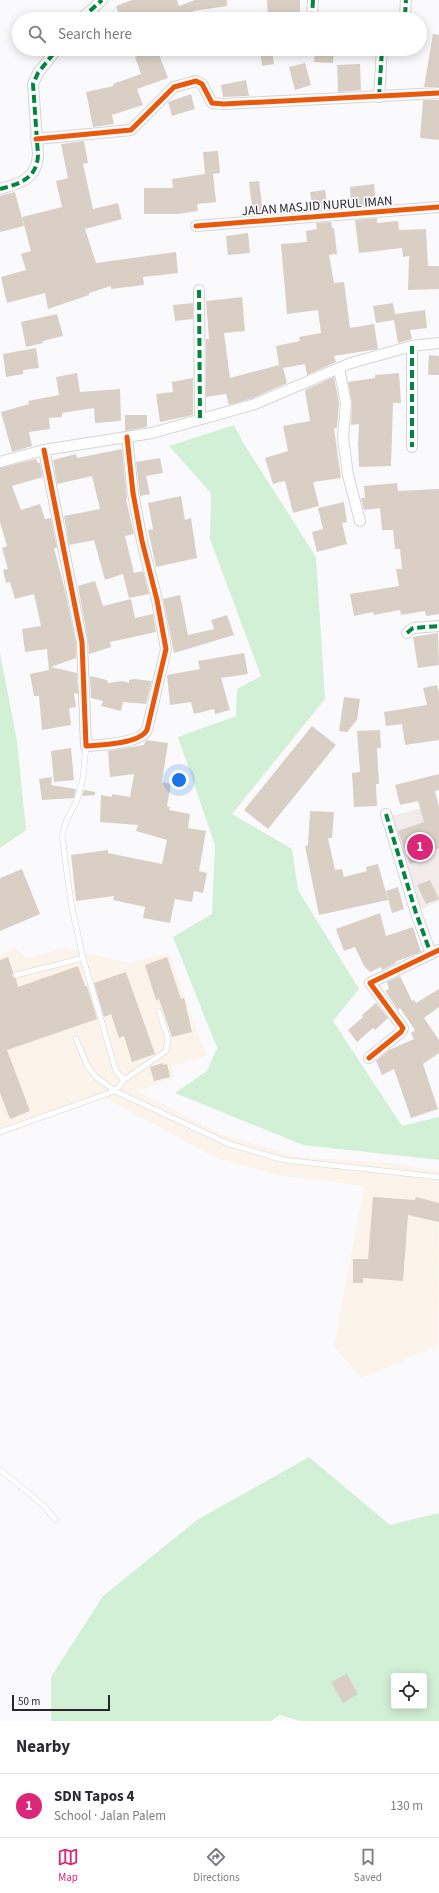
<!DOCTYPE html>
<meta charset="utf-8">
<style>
body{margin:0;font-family:"Source Sans 3",sans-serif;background:#f2f2f3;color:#2b2b33}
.controls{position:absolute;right:12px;bottom:12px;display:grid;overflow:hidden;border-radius:4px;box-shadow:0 2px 10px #0003}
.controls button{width:36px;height:36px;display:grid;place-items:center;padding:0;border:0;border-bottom:1px solid #e1e1e2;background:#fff;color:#2b2b33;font:20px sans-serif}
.scale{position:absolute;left:12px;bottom:10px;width:98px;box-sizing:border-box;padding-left:4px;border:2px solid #27272a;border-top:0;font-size:11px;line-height:14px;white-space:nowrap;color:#27272a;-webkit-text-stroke:3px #f9f9fe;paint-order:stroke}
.you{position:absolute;left:179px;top:780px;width:14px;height:14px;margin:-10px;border:3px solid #fff;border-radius:50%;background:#1a73e8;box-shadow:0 0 0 6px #1a73e833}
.badge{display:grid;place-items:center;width:26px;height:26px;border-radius:50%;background:#db2777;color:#fff;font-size:13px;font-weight:700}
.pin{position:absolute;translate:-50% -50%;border:2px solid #fff;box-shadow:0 1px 4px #0006}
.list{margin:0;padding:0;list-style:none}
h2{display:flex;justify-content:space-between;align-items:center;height:52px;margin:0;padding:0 16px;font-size:17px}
h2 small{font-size:13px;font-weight:400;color:#7c7c81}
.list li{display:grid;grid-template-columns:26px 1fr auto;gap:12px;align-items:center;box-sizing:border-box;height:64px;padding:0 16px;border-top:1px solid #e1e1e2}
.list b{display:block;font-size:15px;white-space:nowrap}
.list p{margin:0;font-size:13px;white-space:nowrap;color:#7c7c81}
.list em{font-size:13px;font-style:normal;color:#7c7c81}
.icon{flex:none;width:22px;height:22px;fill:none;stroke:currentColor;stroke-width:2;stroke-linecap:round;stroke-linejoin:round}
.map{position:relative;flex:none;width:439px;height:1721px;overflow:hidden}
.search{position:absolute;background:#fff;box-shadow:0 2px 10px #0003;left:12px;right:12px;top:12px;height:44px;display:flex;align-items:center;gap:10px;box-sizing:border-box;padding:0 14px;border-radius:22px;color:#7c7c81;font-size:15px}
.sheet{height:116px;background:#fff}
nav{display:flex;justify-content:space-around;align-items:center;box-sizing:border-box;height:56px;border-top:1px solid #e1e1e2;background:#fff;font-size:11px;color:#7c7c81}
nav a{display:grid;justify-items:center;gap:2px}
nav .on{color:#db2777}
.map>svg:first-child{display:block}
</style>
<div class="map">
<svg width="439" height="1721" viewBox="0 0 439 1721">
<rect width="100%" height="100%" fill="#fafafd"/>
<path fill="#fcf3ea" d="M15,948L27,958L65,948L128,963L169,953L206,1056L173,1066V1079L137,1091L221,1134L298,1157L390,1163L439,1171L438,1346L361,1378L334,1346L364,1186L278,1175L216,1158L104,1097L0,1136V955Z"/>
<path fill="#f3eaeb" d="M439,798V901L420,910L391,816L438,804Z"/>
<path fill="#d2f0d6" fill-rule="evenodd" d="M234,425L244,444L316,557L325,699L232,814L292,849L298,890L359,989L333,1021L402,1126L439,1117V1160L303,1145L175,1093L207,1071L217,1048L173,937L212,914L215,845L178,737L236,716L237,689L261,676L210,539L211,493L169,446Z
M0,653L17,741L26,830L0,848Z
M309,1457L390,1525L439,1513V1721H300L280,1715L271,1721H51V1677L103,1596L197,1520ZM394,1676H424V1706H394Z"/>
<path fill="#d9cfc4" d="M132,0H177L179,6L195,0H227V6L193,11L196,19H121L116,6Z
M267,0H300V15H284V19H268Z
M433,34L439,35V87H424Z
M157,49L168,78L137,89L143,105L112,115L114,124L93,127L86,92L114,86L113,84L141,74L135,57Z
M260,49H272L274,64L262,66Z
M315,49H334L333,63L314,62Z
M305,63L311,85L295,90L289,67Z
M360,64L361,90L338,92L337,65Z
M246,80L249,96L223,97L221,85Z
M191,94L195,109L172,116L168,102Z
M423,100H439V140L420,138Z
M84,141L88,163L83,164L93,209L118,203L122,219L85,229L96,263L176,252L178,273L143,277L144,285L111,289V286L89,293V295L48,309L45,293L7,303L1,277L26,270L21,254L31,251L22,217L62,207L56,181L68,178L61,144Z
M218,151L220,173L213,174L216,202L197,204L198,211L178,214H144V188H173L172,179L205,174L203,152Z
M259,181L263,213L253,214L249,182Z
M374,184L376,205L351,207L350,187Z
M325,190L328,209L313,210L310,192Z
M15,192L24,226L0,232V196Z
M377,218V223L398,221L399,230L426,229L428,266H439V289L408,290L409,256L403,257L402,248L359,253L355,220Z
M331,222L332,228H334L337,254L329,255L334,283L344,282L350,328L374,324L378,349L334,356L336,362L307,375L305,364L283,368L287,383L253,398L229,405L226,394L206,397V339H209L206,301L242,297L245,331L224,333L230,378L279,365L276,346L300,341L299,337L321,333L318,310L287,314L281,244L307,242L306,231L317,229L316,223Z
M248,233L250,253L228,255L226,236Z
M193,303V319L175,321L173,305Z
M393,303L395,314L425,310L427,328L410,330L412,339L398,343L394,320L376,323L373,306Z
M57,314L63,336L43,341V343L26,347L21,322Z
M36,348L39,368L23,370V374L6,377L3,354Z
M429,355L439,356V375H428Z
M77,373L80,392L120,389L121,421L95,423L94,408L62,413V417L49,418L50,429L29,432L32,446L12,452L1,412L29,404L28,401L59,395L56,377Z
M399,373L401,403H393L391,466L359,467L358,443L359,424L351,425L352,403L348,382L375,378V375Z
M334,377L339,403L337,428H334L341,478L313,482L319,506L293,513L285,481L273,484L265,458L288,451L283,426L310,421L305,390Z
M193,378V415L160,422L156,394L173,392L172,382Z
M125,415H147V427L125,431Z
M122,449L127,498L126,499L134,534L125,536L134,573L143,571L149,594L129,598L123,574L105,580L94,540L69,545L64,516L100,509L92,476L57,484L53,460L76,454L77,458Z
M160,458L163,473L146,476L150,494L140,496L136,462Z
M36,459L38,463H40L43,477L12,486L21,510L40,504L45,519L51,518L57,548H54L65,590L76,643V658L51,667L77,673L78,694L74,693L76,707L69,708L71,725L42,730L39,696H34L30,674L49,670L47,649L25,652L22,629L41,626L34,594L15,599L10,582L6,583L3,570L8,569L2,548L7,546L0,522V468Z
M397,483L398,491L439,489V614L426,616L425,611L401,615L400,610L374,615L373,612L354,616L350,594L399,586L396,569H402L400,549H395L393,530H382L380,508L364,510L361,498H365L364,486Z
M181,496L185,520L191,518L197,558L156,567L148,530L153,529L148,503Z
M344,502L347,522L342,523L347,544L317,552L312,532L323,529L318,508Z
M95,581L103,606L131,599L135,618L153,614L156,632L110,642L111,647L89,654L88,641L78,586Z
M180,595L188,635L214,629L211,620L227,615L234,635L174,653L163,599Z
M438,633L439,665L418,668L413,637Z
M244,653L248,674L221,678L230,710L215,714L214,709L194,714L191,702L170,705L167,675L200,669L198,661Z
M90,676L107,680L108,683L122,681L129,683V680L134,679L152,681L146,704L123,702L121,711L101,706L103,701L91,698Z
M437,685L439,693V740L405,745L402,724L386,726L384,712L427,705L423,688Z
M344,697L360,699L357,720L347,732L339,731Z
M312,726L336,745L268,829L244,810Z
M380,730L381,748H377L379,784H376L377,806L354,807L352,773L360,772L357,731Z
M146,740L168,743L162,782L171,784L167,806L170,807L169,810L190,814L188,828L206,831L199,871L207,873L203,893L194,891L192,902L175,899L170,923L143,918L145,907L113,900L114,896L76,901L71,855L108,850V853L162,864L167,840L136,831L138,825L100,822L101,795L112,797V794L130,797L134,774L110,777L108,751L144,745Z
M71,748L74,780L54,782L51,751Z
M439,774V790L435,791L439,807V848L426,851L429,857L410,864L398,831L424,822L418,801L400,805L395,785Z
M52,777L51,785L76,789L74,798L42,800L39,779Z
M84,790L95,792V795L82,796Z
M310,811L334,812L332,838H328L335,870L342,869L344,877L367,871L366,867L378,864L388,900L319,915L305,846L308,845Z
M22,869L40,914L0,931V878Z
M430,880L439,899L426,904L417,885Z
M398,887L404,909L392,913L386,891Z
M380,913L386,936L413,927L421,952L395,962L396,963L382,970L381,967L370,972L364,966L355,947L344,951L336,929Z
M8,957L13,972L12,976L16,979L18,987L78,966L85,986H87L97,1019L7,1050L30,1111L10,1119L0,1093V960Z
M167,957L181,999L184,998L192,1032L172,1037L159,999L156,1000L145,965Z
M126,972L155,1054L132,1062L124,1036L119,1038L111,1014L104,1017L94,983Z
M400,976L412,1001L414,1000L416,1003L439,989V1007L424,1018L439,1040V1053L423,1064L438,1109L411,1118L394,1069L382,1075L376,1061L389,1050L414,1039L411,1033L415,1030L400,1008L398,1010L385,991L389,989L387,982Z
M376,1003L388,1018L375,1030L373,1028L357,1042L348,1030L363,1017L362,1015Z
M163,1063V1065L167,1064L170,1077L154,1081L150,1067Z
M373,1197L415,1200L416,1197L439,1203V1222L408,1215L403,1281L363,1278V1283H353V1259H368Z
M347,1674L358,1694L343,1703L331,1682Z"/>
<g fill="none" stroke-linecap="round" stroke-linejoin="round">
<g stroke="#d5d5d7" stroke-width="6">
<path id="lane" d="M86,746L83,778L77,800L67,819L62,836L71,903L83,958L116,1071L124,1080
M16,975L83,958
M76,1039L88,1067L96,1077L115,1091L229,1144L284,1160L439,1177
M0,1132L115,1091L124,1080L166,1051L168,1039L159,1011
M0,1470L42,1504L56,1520"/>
</g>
<g stroke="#d5d5d7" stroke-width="12">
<path id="street" d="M313,0L312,16L314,19
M405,15L406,0
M81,19L102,0
M379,97L382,49
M36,139L131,130L174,87L196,81L202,84L212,103L224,104L439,93
M0,189C19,184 37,179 38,155L33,84L38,73L57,49
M196,226L439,207
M199,290L200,419
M412,346V447
M339,368L346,403L343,438L348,475L360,521
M44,450L82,642L86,746C101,745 139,744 147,730L166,649L157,600L142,541L133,493L127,437
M0,462L44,450L152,433L255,404L351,363L412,346L439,343
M407,633L413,628L439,626
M386,814L416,913L431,954
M369,1058L401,1032L403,1028L370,983L439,950"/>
</g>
<use href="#lane" stroke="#fefeff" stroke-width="5"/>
<use href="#street" stroke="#fefeff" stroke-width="10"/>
<path stroke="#00873e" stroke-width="4" stroke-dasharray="8 4" stroke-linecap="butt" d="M313,0L312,16L314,19
M405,15L406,0
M81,19L102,0
M379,97L382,49
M0,189C19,184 37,179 38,155L33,84L38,73L57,49
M199,290L200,419
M412,346V447
M407,633L413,628L439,626
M386,814L416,913L431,954"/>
<g stroke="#f9f9fe" stroke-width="8">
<path id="cycleway" d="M36,139L131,130L174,87L196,81L202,84L212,103L224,104L439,93
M196,226L439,207
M44,450L82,642L86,746C101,745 139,744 147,730L166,649L157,600L142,541L133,493L127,437
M369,1058L401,1032L403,1028L370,983L439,950"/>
</g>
<use href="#cycleway" stroke="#e8590c" stroke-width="5"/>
</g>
<g text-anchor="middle" stroke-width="3.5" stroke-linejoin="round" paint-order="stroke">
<g font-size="13" fill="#27272a" stroke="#f9f9fe">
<text transform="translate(317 205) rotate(-4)" y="5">JALAN MASJID NURUL IMAN</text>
</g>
</g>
</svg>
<div class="controls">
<button><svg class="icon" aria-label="locate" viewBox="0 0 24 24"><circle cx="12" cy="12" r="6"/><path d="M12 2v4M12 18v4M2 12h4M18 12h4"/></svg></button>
</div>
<div class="scale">50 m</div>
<div class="you"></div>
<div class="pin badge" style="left:420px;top:847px">1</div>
<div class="search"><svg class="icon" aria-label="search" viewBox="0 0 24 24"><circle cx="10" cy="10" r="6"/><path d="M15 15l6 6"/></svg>Search here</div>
</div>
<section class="sheet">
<h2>Nearby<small></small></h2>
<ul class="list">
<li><span class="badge">1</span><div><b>SDN Tapos 4</b><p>School · Jalan Palem</p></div><em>130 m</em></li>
</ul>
</section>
<nav>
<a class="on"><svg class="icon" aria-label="map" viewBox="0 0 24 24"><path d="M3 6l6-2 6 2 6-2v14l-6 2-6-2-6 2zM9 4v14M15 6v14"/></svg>Map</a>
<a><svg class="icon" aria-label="directions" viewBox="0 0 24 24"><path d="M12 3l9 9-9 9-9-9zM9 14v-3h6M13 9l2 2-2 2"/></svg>Directions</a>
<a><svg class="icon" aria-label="saved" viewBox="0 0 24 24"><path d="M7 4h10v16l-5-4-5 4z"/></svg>Saved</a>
</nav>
